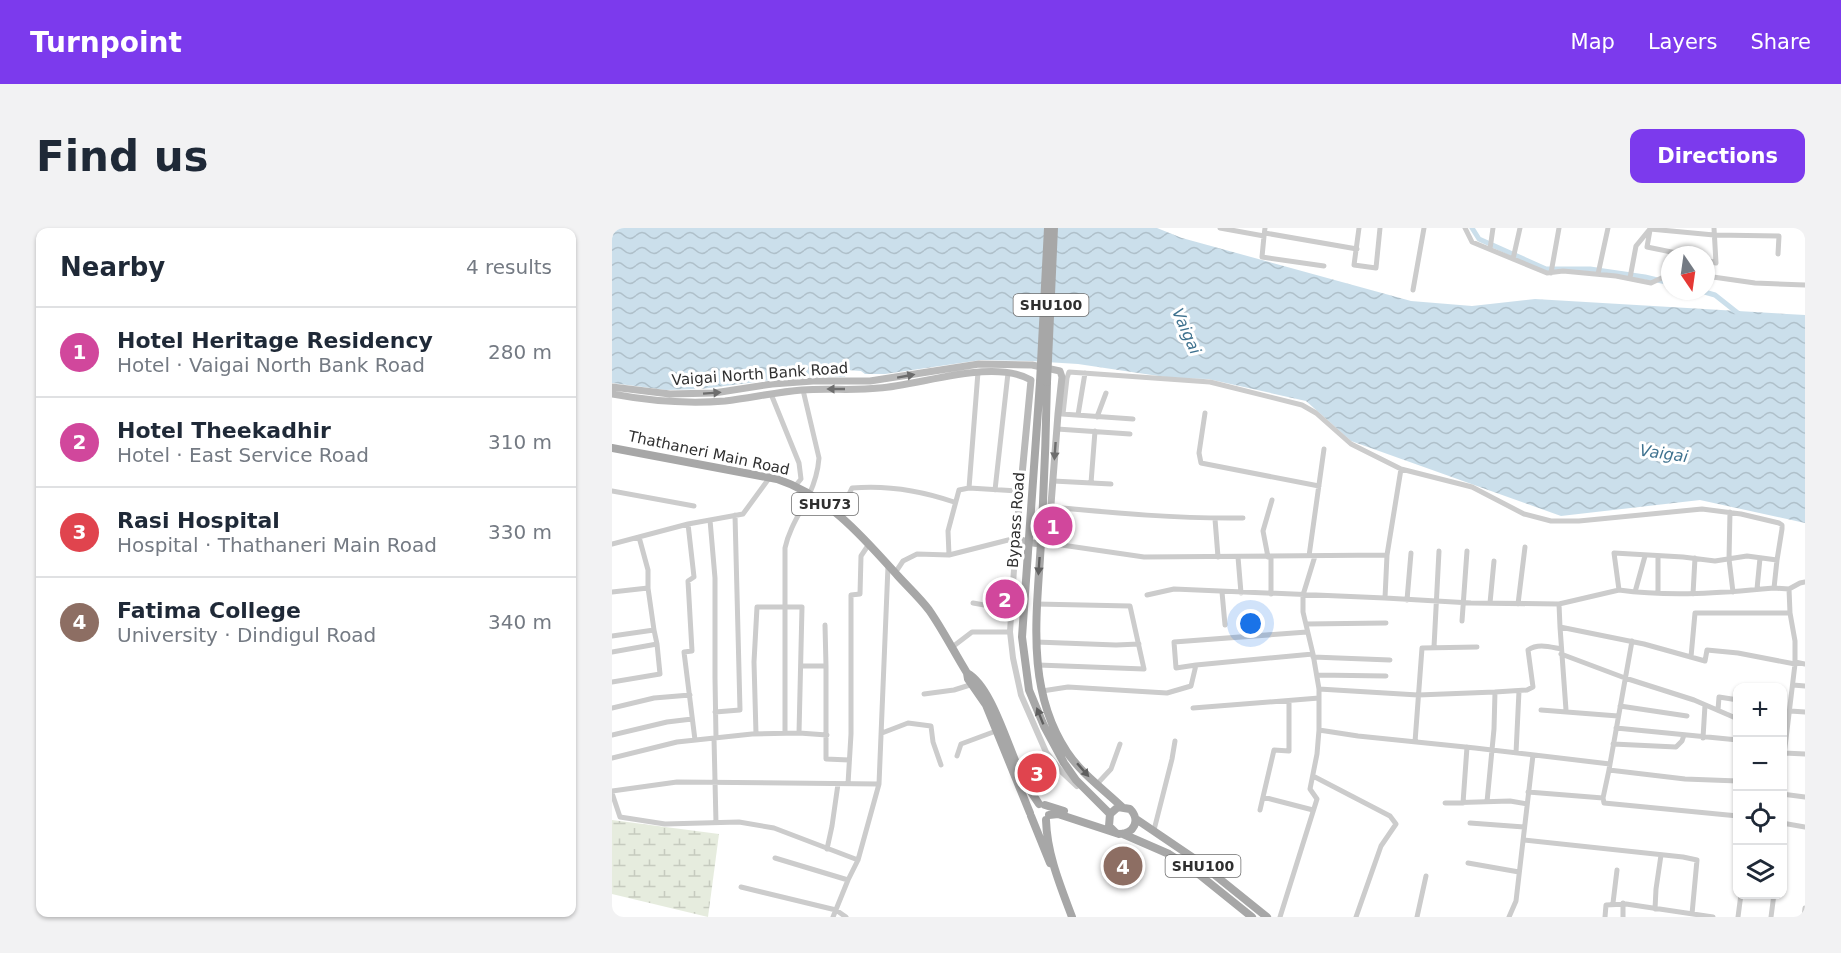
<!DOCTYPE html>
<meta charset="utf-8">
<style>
body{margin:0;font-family:"DejaVu Sans",sans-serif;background:#f2f2f3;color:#1f2937}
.controls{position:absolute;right:18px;bottom:18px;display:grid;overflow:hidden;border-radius:12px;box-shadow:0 2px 4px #0004}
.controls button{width:54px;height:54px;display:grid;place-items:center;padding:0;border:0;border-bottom:2px solid #e0e1e3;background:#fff;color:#1f2937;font:30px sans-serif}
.compass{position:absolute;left:1049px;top:18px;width:54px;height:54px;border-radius:50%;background:#fff;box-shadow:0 2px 4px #0004;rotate:167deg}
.you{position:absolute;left:639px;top:396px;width:21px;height:21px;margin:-15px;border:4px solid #fff;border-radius:50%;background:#1a73e8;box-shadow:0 0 0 9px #1a73e833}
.badge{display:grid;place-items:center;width:39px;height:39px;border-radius:50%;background:#7c3aed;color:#fff;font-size:20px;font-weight:700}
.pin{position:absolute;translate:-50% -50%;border:3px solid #fff;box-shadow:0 2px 6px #0006}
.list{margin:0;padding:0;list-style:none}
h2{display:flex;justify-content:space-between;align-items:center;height:78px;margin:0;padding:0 24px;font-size:26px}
h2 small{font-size:20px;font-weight:400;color:#747a83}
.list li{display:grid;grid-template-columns:39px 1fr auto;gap:18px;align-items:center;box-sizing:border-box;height:90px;padding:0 24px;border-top:2px solid #e0e1e3}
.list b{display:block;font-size:22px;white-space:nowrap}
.list p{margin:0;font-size:20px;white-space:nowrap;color:#747a83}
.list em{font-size:20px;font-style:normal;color:#747a83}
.icon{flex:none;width:33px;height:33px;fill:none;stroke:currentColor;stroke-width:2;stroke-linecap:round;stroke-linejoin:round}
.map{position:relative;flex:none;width:1193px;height:689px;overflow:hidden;border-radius:12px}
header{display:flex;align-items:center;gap:36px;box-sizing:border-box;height:84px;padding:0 30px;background:#7c3aed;color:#fff}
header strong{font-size:28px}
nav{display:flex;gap:33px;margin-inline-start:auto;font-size:21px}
.intro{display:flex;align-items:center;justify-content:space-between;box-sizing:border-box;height:144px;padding:0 36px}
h1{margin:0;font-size:42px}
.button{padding:15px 27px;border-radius:12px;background:#7c3aed;color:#fff;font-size:21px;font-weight:700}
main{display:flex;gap:36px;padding:0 36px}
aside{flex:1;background:#fff;border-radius:12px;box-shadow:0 2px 4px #0004}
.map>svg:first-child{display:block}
</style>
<header>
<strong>Turnpoint</strong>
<nav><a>Map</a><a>Layers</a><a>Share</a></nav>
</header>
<div class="intro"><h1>Find us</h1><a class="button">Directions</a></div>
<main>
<aside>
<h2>Nearby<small>4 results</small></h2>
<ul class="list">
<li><span class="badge" style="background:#d1479c">1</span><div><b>Hotel Heritage Residency</b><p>Hotel · Vaigai North Bank Road</p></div><em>280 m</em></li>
<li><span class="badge" style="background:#d1479c">2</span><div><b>Hotel Theekadhir</b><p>Hotel · East Service Road</p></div><em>310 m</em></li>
<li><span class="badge" style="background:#e0444e">3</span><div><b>Rasi Hospital</b><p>Hospital · Thathaneri Main Road</p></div><em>330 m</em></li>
<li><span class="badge" style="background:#8d6e63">4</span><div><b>Fatima College</b><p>University · Dindigul Road</p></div><em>340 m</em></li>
</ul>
</aside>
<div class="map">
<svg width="1193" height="689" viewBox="0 0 1193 689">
<defs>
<pattern id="wetland-marsh" width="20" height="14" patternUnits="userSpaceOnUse" patternTransform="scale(1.5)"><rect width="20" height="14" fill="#e6ecde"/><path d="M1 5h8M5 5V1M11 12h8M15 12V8" fill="none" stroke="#c6cbbf"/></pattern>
<pattern id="water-waves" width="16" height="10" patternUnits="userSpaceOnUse" patternTransform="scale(1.5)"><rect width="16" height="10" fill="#cbdfeb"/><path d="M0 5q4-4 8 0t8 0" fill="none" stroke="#afc0ca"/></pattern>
</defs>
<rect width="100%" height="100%" fill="#fff"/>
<path fill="url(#wetland-marsh)" d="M0,592L107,606L96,689L0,666Z"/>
<path fill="url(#water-waves)" d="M0,0H545L570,10L799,73L860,78L923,71L1193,87V295L1088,272L949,288L739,213L694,173L596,151L560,150L466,136L418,133L369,132L273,146H253L249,143L235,142L233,149L207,148L160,152L89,161L54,162L0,155Z"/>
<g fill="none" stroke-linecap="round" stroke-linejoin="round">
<path stroke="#cbdfeb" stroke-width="5" d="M860,0L867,11L934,41H978L1033,49L1058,55
M1089,63L1103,67L1127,86"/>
<path stroke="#ccc" stroke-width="5" d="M608,0L652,8L653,0
M747,0L742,37L764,40L768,0
M853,0L860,14L935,45L951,43L1004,48L1039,55L1058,46
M1038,2L1035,19L1074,27
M653,5L745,21
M652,8L650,29L712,38
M878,21L881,0
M901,31L908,0
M1094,32L1104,35L1102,0
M939,45L947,0
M986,46L996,0
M1094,48L1143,55L1193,57
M1018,50L1024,18L1038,1L1102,7L1167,8L1166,26
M801,62L812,0
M159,166L187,235L189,251L184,257
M593,185L587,225L589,235L707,258
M450,186L521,191
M451,186L455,150L457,144L598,154L690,177L704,185L739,216L789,241
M466,187L473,145
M485,189L494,165
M445,201L518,206
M441,253L499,256
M479,255L483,203
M357,260L366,144
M383,262L396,145
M0,263L82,278
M439,279C503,285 567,291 631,290
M1118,284L1117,331L1121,364
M227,287L240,260C274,257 310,263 342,274
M603,291L606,329
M98,292L103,350V450L104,510
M436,315L532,329L775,327L773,370L859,375L947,376L1007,362L1002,325L1071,329L1103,333L1135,328L1165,332L1162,360L1177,361L1178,385L1183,413V436L1170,544
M0,316L76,296
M337,327L336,303L347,262L357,260L408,263
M775,327L789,241L860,259L912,286L939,293H967L1090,281L1129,286L1167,295L1170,297V301L1165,332
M697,328L712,221
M1046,328V365
M626,329L629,365
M656,329L651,303L660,272
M283,345L291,333L305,326L337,327L404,310
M1145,361L1148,330
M1177,361L1188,355L1193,354
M1007,362C1059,369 1110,365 1162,360
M0,364L36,360V342L27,309
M610,364L613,397
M1023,364L1033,328
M659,366V329
M1081,366L1083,330
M535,367L562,361L773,370
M795,372L799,325
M361,375L412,384
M878,375L882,333
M424,376L518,378L532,441L426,437
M906,376L913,319
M947,376L948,399L1032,416L1093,433L1095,422L1126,425L1183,436
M850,393L855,323
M694,396L774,395
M213,397L214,438
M948,399L954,482
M0,408L42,402L36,360
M424,414L504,417L527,416
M822,419L827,323
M339,420L360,404H398
M0,424L45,416L42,402
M701,426L691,384V367L703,328
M949,426L1013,450L1082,472L1126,491
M701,429L778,432
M1079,429L1083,385H1178
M1183,434L1193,436
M584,437L564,440L562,414L695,404
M190,438H214V531L237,532
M705,447L774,448
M0,454L48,446L45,416
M1181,457L1193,458
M707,461L806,467L883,464
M430,463L456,459L555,465L579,458L584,437L701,426L707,461V502L746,508L863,520L998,536L997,542L1073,551L1126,553
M312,466L342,462L361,456
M1008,478L1075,488
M0,480L42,470L78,467
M581,480L707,470
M929,482L1006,488
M1106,482L1107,469L1126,472
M1178,483L1193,484
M103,484L128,482L123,287
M1004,500L1126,512
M173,505V320C177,301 188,285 197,267C202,256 206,243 207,230L191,162
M270,505L296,495L319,498L321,514L329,537
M144,506L142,434L145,379H190L187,505
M0,507L55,494L80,491
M102,510L104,595
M1091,510L1093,477
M83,512L72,424L80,423L76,353L82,349L76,296L131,286L158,249
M803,514L810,420L865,419
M1001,516L1064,519L1070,513L1072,507
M904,525L907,463
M1172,525L1193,526
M345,528L349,516L384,503
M0,530L65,514L140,506L187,505L215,507
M998,536L1020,413
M701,548L778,588L784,596L769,618L744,689
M236,556L239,506V367L248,366L249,328L257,316
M485,556L499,541L508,516
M0,563L65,554L267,556
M916,564L991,570L997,542
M0,565L8,589L53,596L127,594L162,600L246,632
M1170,566L1193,569
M651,569L662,522L677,523V473
M991,570L992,575L1126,588
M875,574L882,501L883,464L915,462L921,459L916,422C926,415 938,419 949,421
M833,575L898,573L915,576
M851,575L855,519
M648,582L651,569L701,582
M858,595L912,599
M1170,595L1193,599
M542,602L560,531L563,513
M911,612L1071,629L1085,632L1080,686
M215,621L220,598L226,556
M163,630L236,652
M856,635L907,644
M129,659L224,682L234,689
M1001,675L1005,642
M1043,681L1044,661L1049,627
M221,689L236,652L246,632L267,556L276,338
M668,689L705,571L698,561L705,526L707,502
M805,689L814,648
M897,689L904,673L921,527
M993,689L994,677L1014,676L1101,689
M1011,689V675
M1126,689L1129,666
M1159,689L1162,666
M1192,689L1193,680"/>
<path stroke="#ccc" stroke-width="6" d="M404,310L398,404L401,430L409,467L434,524L448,542L465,558"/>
<path stroke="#b9b9b9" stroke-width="7" d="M0,159L58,166L102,165L160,156L201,153H258L367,136L420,137L448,143L450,149L446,186L436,315C425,317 415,315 404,310L419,152C381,130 310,157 267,160C242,163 216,160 190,162C164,164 139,170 113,173C75,176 37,173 0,166"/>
<path stroke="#a7a7a7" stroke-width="8" d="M428,154L410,409L417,462L432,498L452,535L464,552L498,586
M435,154C434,207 432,261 429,314C425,386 413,460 455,524C469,545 491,561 510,579
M0,220L165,251C216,268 251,309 286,348C296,359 308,370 317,382C331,402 342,424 355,445L356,451L374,477L418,585
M355,445C381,459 397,525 412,552C416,560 422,568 427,576
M433,577L452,583
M437,587L446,586L507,606C522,606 529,592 518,581L506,579L498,586L497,598L503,604
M419,588L438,635
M524,591L583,631L655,689
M434,592C435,626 448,657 460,689
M511,606L557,626L579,640L640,689"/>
<path stroke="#a7a7a7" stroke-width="8" d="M428,154L436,0
M435,154L442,0"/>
</g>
<defs><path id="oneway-solid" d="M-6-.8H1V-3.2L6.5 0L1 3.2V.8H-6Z" transform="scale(1.5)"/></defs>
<g fill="#6d6d6d">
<use href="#oneway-solid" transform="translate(294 148) rotate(-10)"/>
<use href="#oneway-solid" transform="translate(224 161) rotate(-180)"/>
<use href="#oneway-solid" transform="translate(100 165) rotate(-4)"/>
<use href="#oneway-solid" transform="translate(443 223) rotate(94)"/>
</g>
<g fill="#5f5f5f">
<use href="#oneway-solid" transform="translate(427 338) rotate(94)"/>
<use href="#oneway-solid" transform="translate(428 488) rotate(-112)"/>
<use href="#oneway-solid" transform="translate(471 542) rotate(49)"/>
</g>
<g text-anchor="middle" stroke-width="6" stroke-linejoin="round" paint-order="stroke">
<g fill="#fff" stroke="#6d6d6d" stroke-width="1.5">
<rect x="401.5" y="66" width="75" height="22" rx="4.5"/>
<rect x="180" y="265" width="66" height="22" rx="4.5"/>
<rect x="553.5" y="627" width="75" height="22" rx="4.5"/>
</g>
<g font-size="14" font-weight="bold" fill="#2f2f2f">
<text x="439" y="82">SHU100</text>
<text x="213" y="281">SHU73</text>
<text x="591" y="643">SHU100</text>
</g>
<g font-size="15" fill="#2f2f2f" stroke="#fff">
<text transform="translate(148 146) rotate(-4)" y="5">Vaigai North Bank Road</text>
<text transform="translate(97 225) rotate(12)" y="5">Thathaneri Main Road</text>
<text transform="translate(404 292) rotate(-86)" y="5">Bypass Road</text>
</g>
<g font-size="16" font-style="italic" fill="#3f728f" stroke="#fff">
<text transform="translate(575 103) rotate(66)" y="6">Vaigai</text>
<text transform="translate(1052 225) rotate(8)" y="6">Vaigai</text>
</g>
</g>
</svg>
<div class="controls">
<button>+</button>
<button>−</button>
<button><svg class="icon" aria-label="locate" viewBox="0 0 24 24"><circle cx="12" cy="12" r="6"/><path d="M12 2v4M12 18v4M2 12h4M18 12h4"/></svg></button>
<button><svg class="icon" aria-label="layers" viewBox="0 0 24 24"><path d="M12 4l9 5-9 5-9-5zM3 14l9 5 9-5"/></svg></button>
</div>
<svg class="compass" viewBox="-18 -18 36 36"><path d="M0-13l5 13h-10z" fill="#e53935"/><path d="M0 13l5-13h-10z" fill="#747a83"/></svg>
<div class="you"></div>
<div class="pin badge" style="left:441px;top:298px;background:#d1479c">1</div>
<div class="pin badge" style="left:393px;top:371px;background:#d1479c">2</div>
<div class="pin badge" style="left:425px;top:545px;background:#e0444e">3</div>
<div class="pin badge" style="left:511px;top:638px;background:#8d6e63">4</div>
</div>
</main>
